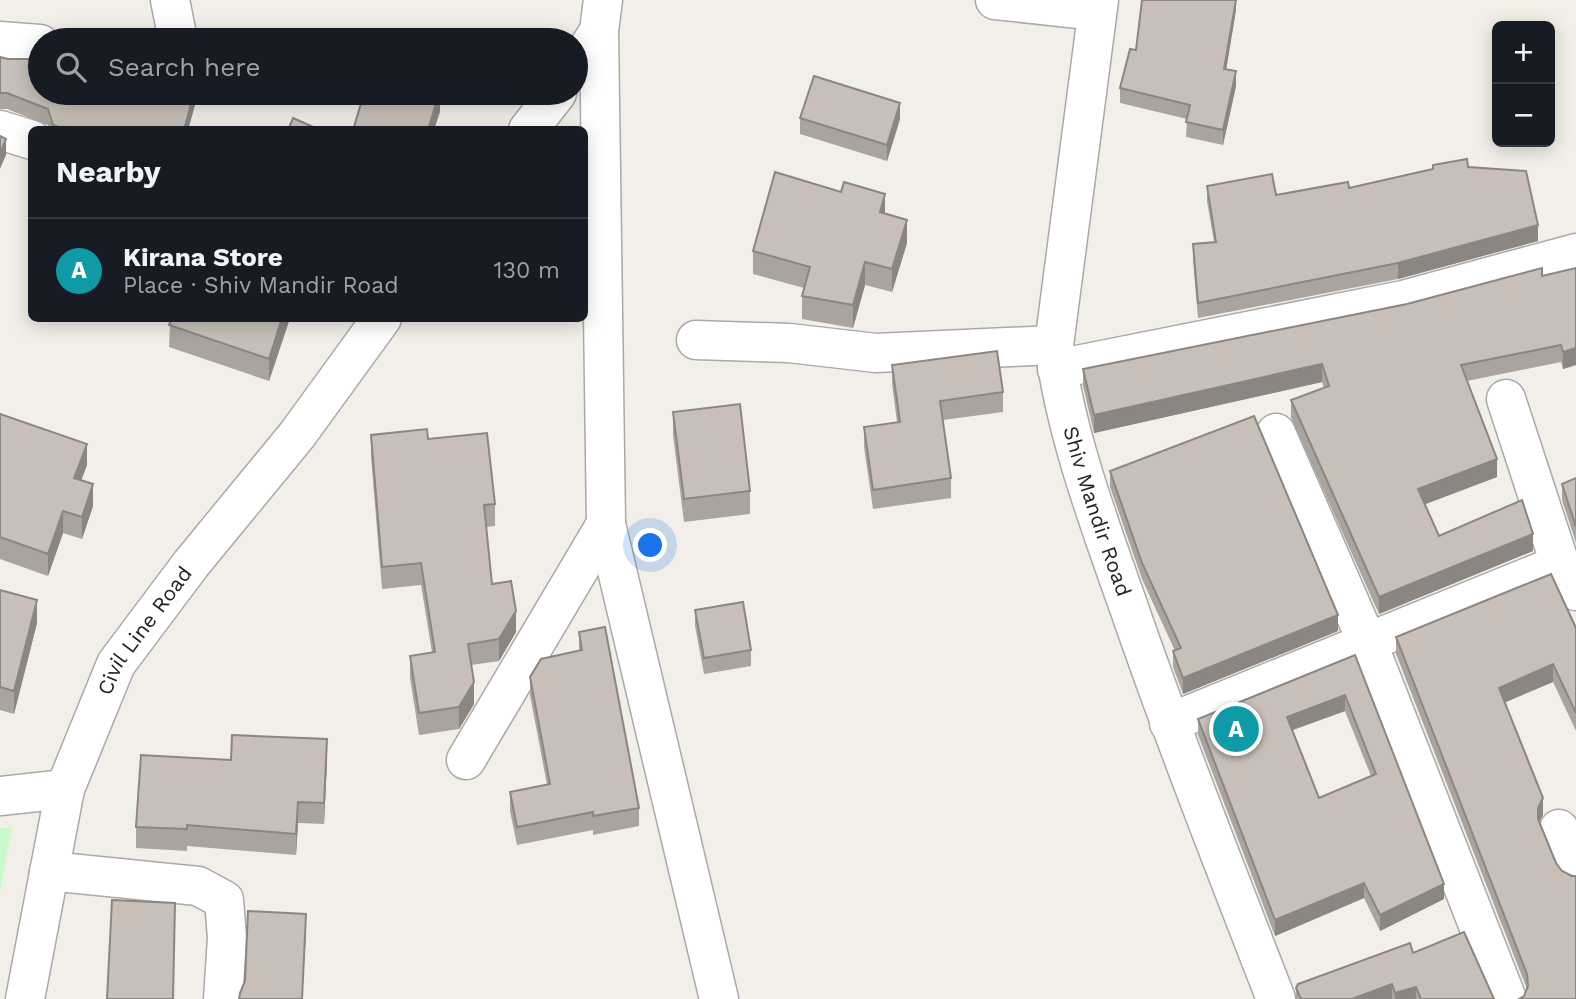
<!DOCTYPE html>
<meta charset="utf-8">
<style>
body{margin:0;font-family:"Work Sans",sans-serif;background:#20242c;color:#f1f3f6}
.controls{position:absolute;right:21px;top:21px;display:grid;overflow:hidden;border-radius:10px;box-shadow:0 4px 18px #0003}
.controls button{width:63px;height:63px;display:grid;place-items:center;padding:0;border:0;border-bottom:2px solid #363941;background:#171b24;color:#f1f3f6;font:35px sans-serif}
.you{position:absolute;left:651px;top:546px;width:24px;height:24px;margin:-18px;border:5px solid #fff;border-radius:50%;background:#1a73e8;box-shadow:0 0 0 10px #1a73e833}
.badge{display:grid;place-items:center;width:46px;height:46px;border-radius:50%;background:#b45309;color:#fff;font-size:23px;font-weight:700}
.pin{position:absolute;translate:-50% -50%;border:4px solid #fff;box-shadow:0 2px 7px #0006}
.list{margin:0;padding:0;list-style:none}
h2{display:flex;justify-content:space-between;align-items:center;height:91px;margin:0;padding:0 28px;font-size:30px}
h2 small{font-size:23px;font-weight:400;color:#9ea1a6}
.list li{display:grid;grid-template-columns:46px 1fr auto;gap:21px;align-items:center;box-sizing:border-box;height:105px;padding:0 28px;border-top:2px solid #363941}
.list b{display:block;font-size:26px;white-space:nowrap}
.list p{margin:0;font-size:23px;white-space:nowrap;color:#9ea1a6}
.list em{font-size:23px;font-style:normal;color:#9ea1a6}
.icon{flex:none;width:38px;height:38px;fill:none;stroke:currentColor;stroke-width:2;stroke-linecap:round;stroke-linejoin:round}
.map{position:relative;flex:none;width:1576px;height:999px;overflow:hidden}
.search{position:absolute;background:#171b24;box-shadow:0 4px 18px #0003;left:28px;top:28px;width:560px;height:77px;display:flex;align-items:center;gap:18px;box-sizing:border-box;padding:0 24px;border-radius:38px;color:#9ea1a6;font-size:26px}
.panel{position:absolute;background:#171b24;box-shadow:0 4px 18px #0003;left:28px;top:126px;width:560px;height:196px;border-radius:10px}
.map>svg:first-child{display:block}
</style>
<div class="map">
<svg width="1576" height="999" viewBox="0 0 1576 999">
<rect width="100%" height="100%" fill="#f2efe9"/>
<path fill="#c8facc" d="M12,827L0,892V828Z"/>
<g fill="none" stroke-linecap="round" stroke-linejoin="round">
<g stroke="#a9a9a9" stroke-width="41">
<g id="minor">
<path d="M170,0L178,40"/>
<path d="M995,0L1097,11"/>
<path id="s1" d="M1099,0L1054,345C1066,435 1098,520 1128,605C1174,738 1225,868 1276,999"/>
<path d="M599,31L606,524L719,999"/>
<path d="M0,41L40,44"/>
<path d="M585,53L599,31L603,0"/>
<path d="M0,130L32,140"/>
<path d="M528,130L557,93"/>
<path d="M696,340L789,343L876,353L1054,345"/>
<path d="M1057,369L1403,300L1576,253"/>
<path d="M1506,399L1560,564L1576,591"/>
<path d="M1276,433L1368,644L1507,999"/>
<path d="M1169,723L1560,564"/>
<path d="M466,760L606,524"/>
<path d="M0,796L65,789"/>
<path d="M1559,829L1576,872"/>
<path d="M49,871L198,886L224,900L227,938L223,999"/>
<path id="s2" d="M25,999L65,789L116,664L191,564L297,435L382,318"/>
</g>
</g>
<use href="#minor" stroke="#fff" stroke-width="38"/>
</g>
<path fill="#aba49e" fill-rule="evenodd" d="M1236,0V10L1226,69L1236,86L1223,145L1186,137L1187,119L1120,103V88Z
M0,57L198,93V94L188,130H49L48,125L7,109H0Z
M800,118L900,119L887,161L800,134Z
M1433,165L1468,167L1538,241L1398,279L1198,318L1193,260V244L1214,242L1207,201V186L1276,195L1349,188L1433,169Z
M885,213L907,243L892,292L865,285L853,328L802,319V296L804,288L753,274V251Z
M32,254V284L28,282V260Z
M1576,268V365L1563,369L1561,362L1467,381L1497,477L1425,504L1439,536L1533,551L1379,614L1291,418V400L1324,388L1322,382L1094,433L1083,386V369L1407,304L1542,276Z
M162,318H290L269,381L169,347L170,323Z
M892,365L1003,392V412L943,420L951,478V498L873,509L864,447V427L897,422L892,384Z
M673,412L750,491V514L684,522L673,435Z
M0,414L87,465L81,480L93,506L82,539L63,533L48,576L0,559Z
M371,435L428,439L495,504V526L486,527L492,584L516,632L499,661L471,665L474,704L459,729L419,735L410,678V656L432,652L421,585L382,589L371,457Z
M1110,471L1338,631L1183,694L1173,667V651H1175L1142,579L1110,487Z
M1576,478V543L1562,500V484Z
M1551,574L1576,628V731L1553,682L1505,702L1543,798V815L1539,821L1556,863L1562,871L1572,876H1576V999H1519L1524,996L1527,989L1396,654V637Z
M0,590L37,623L14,714L0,710Z
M695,610L751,650V666L704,674L695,626Z
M579,632L639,808V826L593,835V830L517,845L510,811V792L547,785L530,695V677L579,651Z
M1355,655L1444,899L1380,931L1364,898L1275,936L1198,735V719ZM1345,711L1371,776L1319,798L1293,730Z
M231,760L327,761L324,824L298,823L296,855L187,846V851L136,848V827Z
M1413,953L1494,999H1296V988Z"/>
<path fill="#8b8681" d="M1236,0V10L1224,83V69Z
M1236,71V86L1223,145V130Z
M194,93H198V94L188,130H184Z
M439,93H440V112L434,130H428Z
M900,103V119L887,161V145Z
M6,139V155L0,169V153Z
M885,194V217L880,212Z
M907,220V243L892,292V269Z
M1538,225V241L1398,279V263Z
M865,262V285L853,328V305Z
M282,318H290L269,381V359Z
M1576,348V365L1563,369V352Z
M1322,364V382L1094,433V415Z
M87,444V465L74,500V478Z
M1497,459V477L1418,507V489Z
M93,484V506L82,539V517Z
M63,511V533L48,576V554Z
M1533,534V551L1379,614V597Z
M37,600V623L14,714V691Z
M516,611V632L499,661V639Z
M1338,615V631L1183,694V678Z
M1553,664V682L1499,705V688Z
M474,682V704L459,729V707Z
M1345,695V711L1287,732V717Z
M327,739V761L324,824V803Z
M1543,798V815L1538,825V808Z
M298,802V823L296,855V834Z
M1364,883V898L1275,936V920Z
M1444,884V899L1380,931V915Z
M306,914V934L302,999Z
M1392,984V999H1352Z
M1416,987V999H1395V993Z"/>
<path fill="#c7bfb8" stroke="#8b8681" stroke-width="2" fill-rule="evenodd" d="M1142,0H1236L1224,69L1236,71L1223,130L1186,122L1190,105L1120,88L1130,49L1136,50Z
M0,57L8,59H40V93H194L184,130H68L53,125L48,109L7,93H0Z
M814,76L900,103L887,145L800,118Z
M370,93H439L428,130H353L362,100L367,102Z
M293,118L320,130H288Z
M0,136L6,139L0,153Z
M1467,159L1468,167L1526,171L1538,225L1398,263L1198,303L1193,244L1216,242L1207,186L1272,174L1276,195L1348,182L1349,188L1433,169V165Z
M775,172L841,192L844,182L885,194L880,212L907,220L892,269L865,262L853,305L802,296L810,267L753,251Z
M1542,268V276L1576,268V348L1563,352L1561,345L1461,365L1497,459L1418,489L1439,536L1522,500L1533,534L1379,597L1291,400L1329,386L1322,364L1094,415L1083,369L1407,304Z
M172,318H282L269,359L169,325Z
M997,351L1003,392L940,401L951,478L873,490L864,427L900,422L892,365Z
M740,404L750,491L684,499L673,412Z
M0,414L87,444L74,478L93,484L82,517L63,511L48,554L0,537Z
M1254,416L1338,615L1183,678L1173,651L1181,648L1142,563L1110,471Z
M427,429L428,439L487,433L495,504L484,505L492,584L511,581L516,611L499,639L468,644L474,682L459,707L419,713L410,656L435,652L421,563L382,567L371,435Z
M1576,478V527L1562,484Z
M1551,574L1576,628V713L1553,664L1499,688L1543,798L1538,808V819L1556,863L1562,871L1572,876H1576V999H1519L1524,996L1528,986L1527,974L1396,637Z
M0,590L37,600L14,691L0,687Z
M743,602L751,650L704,658L695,610Z
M605,627L639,808L593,816V812L517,827L510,792L550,784L530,677L541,659L582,650L579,632Z
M1355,655L1444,884L1380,915L1364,883L1275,920L1198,719ZM1345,695L1376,774L1319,798L1287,717Z
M232,735L327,739L324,803L298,802L296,834L187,825V829L136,827L141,755L231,760Z
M112,900L175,903L173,999H107Z
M248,911L306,914L302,999H239L240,993L245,981Z
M1464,932L1494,999H1421L1416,987L1395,993L1392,984L1352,999H1301L1296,988L1298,984L1410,943L1413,953Z"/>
<g text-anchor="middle" stroke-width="5" stroke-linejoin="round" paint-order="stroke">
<g font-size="21" fill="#222" stroke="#fff">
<text dy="7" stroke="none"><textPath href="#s1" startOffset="520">Shiv Mandir Road</textPath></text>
<text dy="7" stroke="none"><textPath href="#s2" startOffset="392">Civil Line Road</textPath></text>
</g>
</g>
</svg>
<div class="controls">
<button>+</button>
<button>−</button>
</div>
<div class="you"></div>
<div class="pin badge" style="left:1236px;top:729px;background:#0f9aa8">A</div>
<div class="search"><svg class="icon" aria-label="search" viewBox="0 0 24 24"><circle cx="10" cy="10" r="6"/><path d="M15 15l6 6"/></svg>Search here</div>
<section class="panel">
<h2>Nearby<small></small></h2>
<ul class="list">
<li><span class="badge" style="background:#0f9aa8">A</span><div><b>Kirana Store</b><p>Place · Shiv Mandir Road</p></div><em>130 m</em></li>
</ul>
</section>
</div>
